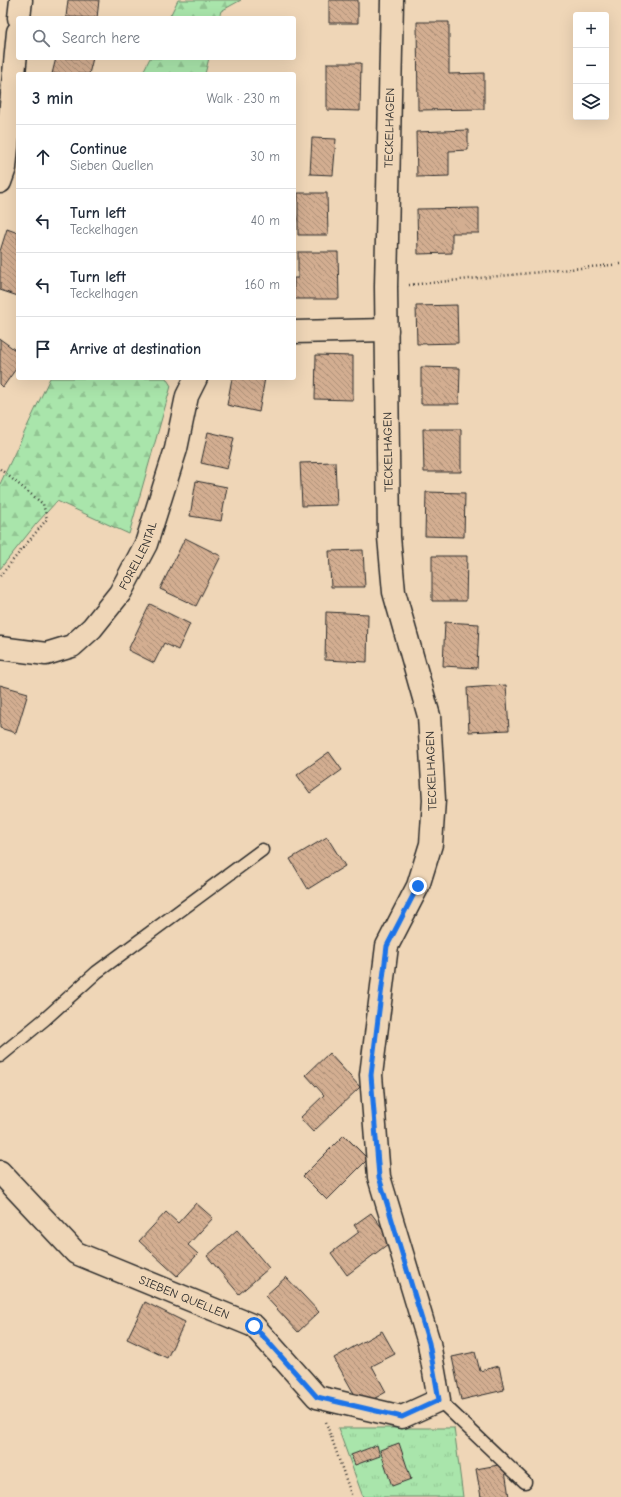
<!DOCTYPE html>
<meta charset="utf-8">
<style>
body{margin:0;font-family:"Comic Neue",sans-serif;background:#f2f2f3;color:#1f2937}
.controls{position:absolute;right:12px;top:12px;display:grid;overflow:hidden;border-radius:4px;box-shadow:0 4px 16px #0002}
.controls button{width:36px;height:36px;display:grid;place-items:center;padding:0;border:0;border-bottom:1px solid #e0e1e3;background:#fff;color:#1f2937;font:20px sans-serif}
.stop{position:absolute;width:12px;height:12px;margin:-9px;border:3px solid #1a73e8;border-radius:50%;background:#fff}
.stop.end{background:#1a73e8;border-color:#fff;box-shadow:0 1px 4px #0008}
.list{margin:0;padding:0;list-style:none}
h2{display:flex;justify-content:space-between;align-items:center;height:52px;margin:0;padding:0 16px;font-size:17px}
h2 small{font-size:13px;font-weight:400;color:#747a83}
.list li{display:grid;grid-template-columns:26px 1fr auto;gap:12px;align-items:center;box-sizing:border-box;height:64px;padding:0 16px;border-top:1px solid #e0e1e3}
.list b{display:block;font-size:15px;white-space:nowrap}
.list p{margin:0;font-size:13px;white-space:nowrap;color:#747a83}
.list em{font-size:13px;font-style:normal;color:#747a83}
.icon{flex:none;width:22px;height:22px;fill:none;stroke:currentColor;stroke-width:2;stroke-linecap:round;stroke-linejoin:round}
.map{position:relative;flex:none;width:621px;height:1497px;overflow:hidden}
.search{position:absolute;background:#fff;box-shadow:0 4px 16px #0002;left:16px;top:16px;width:280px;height:44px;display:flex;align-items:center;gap:10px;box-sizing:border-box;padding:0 14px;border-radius:4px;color:#747a83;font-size:15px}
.panel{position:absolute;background:#fff;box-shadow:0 4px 16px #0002;left:16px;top:72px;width:280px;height:308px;border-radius:4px}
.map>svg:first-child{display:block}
</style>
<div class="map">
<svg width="621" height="1497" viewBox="0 0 621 1497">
<defs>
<pattern id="grass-tufts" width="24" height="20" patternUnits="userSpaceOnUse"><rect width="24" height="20" fill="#a9e5ab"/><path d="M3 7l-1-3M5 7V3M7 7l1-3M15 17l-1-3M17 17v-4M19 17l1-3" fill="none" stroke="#92c593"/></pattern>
<pattern id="forest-firs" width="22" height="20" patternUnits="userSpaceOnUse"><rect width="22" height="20" fill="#a9e5ab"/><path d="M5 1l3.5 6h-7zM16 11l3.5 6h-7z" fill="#92c593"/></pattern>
<pattern id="building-back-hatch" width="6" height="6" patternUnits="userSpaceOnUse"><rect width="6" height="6" fill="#d3ae91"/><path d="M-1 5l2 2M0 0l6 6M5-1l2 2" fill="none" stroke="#ab8e77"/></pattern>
</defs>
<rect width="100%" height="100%" fill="#efd6b7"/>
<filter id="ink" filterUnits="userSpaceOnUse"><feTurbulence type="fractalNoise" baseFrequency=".025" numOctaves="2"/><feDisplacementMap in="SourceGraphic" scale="8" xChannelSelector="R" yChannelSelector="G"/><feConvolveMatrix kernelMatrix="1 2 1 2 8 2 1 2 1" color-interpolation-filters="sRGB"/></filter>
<g filter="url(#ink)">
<path fill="url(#grass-tufts)" stroke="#6a886b" d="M338,1428H454L463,1497H363Z"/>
<path fill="url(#forest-firs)" stroke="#6a886b" d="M178,0H241L221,11L219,18H169Z
M150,58H209L205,74H142Z
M50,378H166L171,386L129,534L57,501L36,524L0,569V484Z"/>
<path fill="url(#building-back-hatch)" stroke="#2b2b2b" d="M68,0H99L97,18L66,17Z
M329,0H358V23H329Z
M417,22H449V74L484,73V109L418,110Z
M56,58H93L89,74H52Z
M327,63H361L360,111L327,110Z
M468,130V150L449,151V176L417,177L416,132Z
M312,138L336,139L333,175L310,174Z
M298,193H327L328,235H298Z
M479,208V233H452V253L418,254L417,209Z
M7,229L18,233V296L0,290V251Z
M298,252H338L339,299H294V278H298Z
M457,305L458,343L417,344L416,306Z
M0,339L18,352V366L3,387L0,384Z
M316,355L353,356V400L315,399Z
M421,367L460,368L459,404H421Z
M232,378H265L259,412L227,405Z
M423,429H461V472H424Z
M208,432L234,438L227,469L201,463Z
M335,462L337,505L302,506L300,463Z
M196,481L227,487L221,521L190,516Z
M426,492L465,493L464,537L425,536Z
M185,538L221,556L196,606L160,589Z
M363,550L365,587H331L329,551Z
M432,556H467L466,601H432Z
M150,604L190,624L178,650L164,643L154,663L128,650Z
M326,612L368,614L367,662L325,660Z
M445,622L479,624L477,668L443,666Z
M0,685L28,693L16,733L0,728Z
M506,685L509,730L469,732L467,688Z
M329,752L342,770L310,793L297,775Z
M327,837L345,866L308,889L290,859Z
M329,1053L360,1087L313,1132L300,1118L324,1095L306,1075Z
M344,1135L368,1159L327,1200L303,1176Z
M196,1203L213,1218L188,1245L198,1254L177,1276L139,1241L166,1212L178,1223Z
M371,1213L392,1241L347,1275L331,1253L359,1232L354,1225Z
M237,1230L269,1268L239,1294L207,1256Z
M286,1277L319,1312L298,1332L265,1296Z
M145,1302L185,1322L167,1358L127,1339Z
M382,1331L395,1354L372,1366L386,1392L361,1406L334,1358Z
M475,1352L480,1371L499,1366L504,1390L461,1400L452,1357Z
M399,1443L411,1479L392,1486L380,1450Z
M377,1445L380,1456L355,1465L351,1455Z
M504,1464L509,1497H481L476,1469Z"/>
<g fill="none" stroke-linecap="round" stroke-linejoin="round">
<g stroke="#2b2b2b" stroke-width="15">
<path id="lane" d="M0,1056L45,1019L97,972L262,850
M439,1400L525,1482"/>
</g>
<g stroke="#2b2b2b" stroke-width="25">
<g id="street">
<path d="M19,18L21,0"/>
<path d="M0,182L5,168L18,32"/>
<path d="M294,332L387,330"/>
<path id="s1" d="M0,648L46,654L72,646L92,628L120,593L146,544L176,449L187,396L196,378"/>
<path id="s2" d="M0,1172L76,1253L254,1326L317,1397L402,1417L439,1400L429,1343L379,1177L371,1075L387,946L418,886L431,844L434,800L429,716L394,592L389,537L386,287L392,0"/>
</g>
</g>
<path stroke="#2b2b2b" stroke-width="2.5" stroke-dasharray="1 3" stroke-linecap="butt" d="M409,285L621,264
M0,469L43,504L47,519L0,576
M326,1422L352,1497"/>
<use href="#lane" stroke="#efd6b7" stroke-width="12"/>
<use href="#street" stroke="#efd6b7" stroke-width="22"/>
</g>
</g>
<g fill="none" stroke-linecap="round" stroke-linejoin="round" filter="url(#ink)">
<path stroke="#1a73e8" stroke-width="5" d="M254,1326L317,1397L402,1417L439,1400L429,1343L379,1177L371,1075L387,946L418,886"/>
</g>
<g text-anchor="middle" stroke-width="3.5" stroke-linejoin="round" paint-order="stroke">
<g font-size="12" fill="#2b2b2b" stroke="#efd6b7">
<text dy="4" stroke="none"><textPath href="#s2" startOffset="1823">TECKELHAGEN</textPath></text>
<text transform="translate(388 452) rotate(-91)" y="4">TECKELHAGEN</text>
<text dy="4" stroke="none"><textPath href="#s1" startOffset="187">FORELLENTAL</textPath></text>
<text transform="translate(431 771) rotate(-92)" y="4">TECKELHAGEN</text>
<text dy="4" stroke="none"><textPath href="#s2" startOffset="228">SIEBEN QUELLEN</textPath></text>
</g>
</g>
</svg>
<div class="controls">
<button>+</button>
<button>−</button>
<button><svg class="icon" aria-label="layers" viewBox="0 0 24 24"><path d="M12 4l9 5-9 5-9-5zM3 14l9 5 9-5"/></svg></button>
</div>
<div class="stop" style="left:254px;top:1326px"></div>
<div class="stop end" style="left:418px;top:886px"></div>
<div class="search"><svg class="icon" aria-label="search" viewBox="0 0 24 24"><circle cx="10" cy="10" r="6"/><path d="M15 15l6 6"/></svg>Search here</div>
<section class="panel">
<h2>3 min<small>Walk · 230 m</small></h2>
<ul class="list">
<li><svg class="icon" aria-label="ahead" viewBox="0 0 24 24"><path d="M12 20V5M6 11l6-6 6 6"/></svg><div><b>Continue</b><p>Sieben Quellen</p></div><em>30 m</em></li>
<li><svg class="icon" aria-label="left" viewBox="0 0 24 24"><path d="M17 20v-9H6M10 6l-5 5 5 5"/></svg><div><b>Turn left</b><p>Teckelhagen</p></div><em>40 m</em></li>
<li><svg class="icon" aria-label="left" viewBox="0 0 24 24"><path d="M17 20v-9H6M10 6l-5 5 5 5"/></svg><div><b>Turn left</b><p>Teckelhagen</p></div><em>160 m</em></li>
<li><svg class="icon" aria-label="arrive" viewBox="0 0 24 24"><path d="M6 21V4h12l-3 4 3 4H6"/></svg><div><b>Arrive at destination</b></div></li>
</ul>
</section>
</div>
